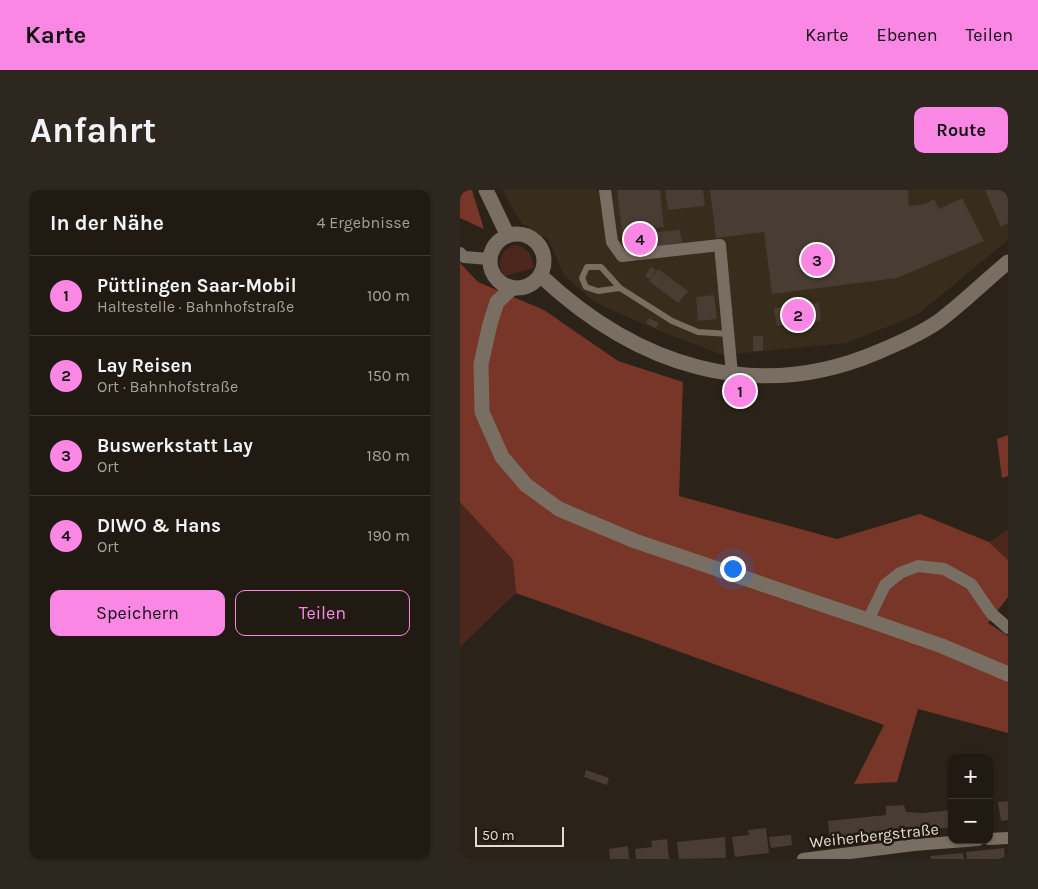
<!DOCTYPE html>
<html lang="de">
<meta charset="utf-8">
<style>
body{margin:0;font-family:Karla,sans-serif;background:#2d2720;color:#f1f3f6}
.controls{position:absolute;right:15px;bottom:15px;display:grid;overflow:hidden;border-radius:10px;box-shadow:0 1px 4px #0004}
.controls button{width:45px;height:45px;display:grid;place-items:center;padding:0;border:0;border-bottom:1px solid #3e3832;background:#211a12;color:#f1f3f6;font:25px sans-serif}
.scale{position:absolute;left:15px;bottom:12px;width:89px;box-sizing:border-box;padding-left:5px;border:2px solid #e1dbd4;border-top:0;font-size:14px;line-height:18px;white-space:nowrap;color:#e1dbd4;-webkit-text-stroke:4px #221a0f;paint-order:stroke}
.you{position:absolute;left:272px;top:378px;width:18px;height:18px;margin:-12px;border:4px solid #fff;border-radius:50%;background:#1a73e8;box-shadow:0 0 0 8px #1a73e833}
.badge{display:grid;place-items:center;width:32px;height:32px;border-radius:50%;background:#fb87e5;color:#111;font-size:16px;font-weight:700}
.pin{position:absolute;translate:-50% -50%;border:2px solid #fff;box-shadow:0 1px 5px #0006}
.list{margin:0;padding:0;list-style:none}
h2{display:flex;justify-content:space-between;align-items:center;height:65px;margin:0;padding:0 20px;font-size:21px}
h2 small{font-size:16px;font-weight:400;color:#a2a19f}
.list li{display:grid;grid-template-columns:32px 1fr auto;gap:15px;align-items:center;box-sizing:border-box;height:80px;padding:0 20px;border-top:1px solid #3e3832}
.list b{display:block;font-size:19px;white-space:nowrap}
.list p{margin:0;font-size:16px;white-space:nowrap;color:#a2a19f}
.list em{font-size:16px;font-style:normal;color:#a2a19f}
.actions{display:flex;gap:10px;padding:15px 20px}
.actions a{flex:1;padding:11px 0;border:1px solid #fb87e5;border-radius:10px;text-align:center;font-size:18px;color:#fb87e5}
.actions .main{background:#fb87e5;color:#111}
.map{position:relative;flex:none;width:548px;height:669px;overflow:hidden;border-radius:10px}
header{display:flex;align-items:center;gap:30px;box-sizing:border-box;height:70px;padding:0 25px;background:#fb87e5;color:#111}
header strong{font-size:24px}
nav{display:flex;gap:28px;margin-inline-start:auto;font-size:18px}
.intro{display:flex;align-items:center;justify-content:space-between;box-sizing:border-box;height:120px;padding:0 30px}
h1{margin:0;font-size:35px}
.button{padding:12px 22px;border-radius:10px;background:#fb87e5;color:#111;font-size:18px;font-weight:700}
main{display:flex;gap:30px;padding:0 30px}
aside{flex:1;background:#211a12;border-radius:10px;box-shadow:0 1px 4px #0004}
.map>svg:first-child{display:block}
</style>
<header>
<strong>Karte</strong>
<nav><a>Karte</a><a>Ebenen</a><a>Teilen</a></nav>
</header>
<div class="intro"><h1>Anfahrt</h1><a class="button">Route</a></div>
<main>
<aside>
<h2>In der Nähe<small>4 Ergebnisse</small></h2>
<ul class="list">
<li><span class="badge">1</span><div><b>Püttlingen Saar-Mobil</b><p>Haltestelle · Bahnhofstraße</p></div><em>100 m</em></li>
<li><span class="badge">2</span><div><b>Lay Reisen</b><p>Ort · Bahnhofstraße</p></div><em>150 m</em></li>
<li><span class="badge">3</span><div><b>Buswerkstatt Lay</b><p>Ort</p></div><em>180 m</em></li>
<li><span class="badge">4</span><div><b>DIWO &amp; Hans</b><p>Ort</p></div><em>190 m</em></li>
</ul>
<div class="actions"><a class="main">Speichern</a><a>Teilen</a></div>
</aside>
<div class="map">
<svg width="548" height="669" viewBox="0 0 548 669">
<rect width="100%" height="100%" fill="#2c2318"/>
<path fill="#382c1c" d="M42,0H548V50L457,125L386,153L263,165L197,140L134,112L104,85L88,49L62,34Z"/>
<path fill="#4d261d" d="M56,55C68,58 73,66 74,78L44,86C35,73 41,58 56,55Z
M0,312L53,370L56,403L0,457Z
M548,340V370L529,352Z"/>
<path fill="#773627" d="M0,0H12L24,39L0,28Z
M0,73L18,92L84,120L158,171L223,192L219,306L377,349L460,324L529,352L548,370V407L528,433L548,446V543L458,519L437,592L394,594L424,535L56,403L53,370L0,312Z
M548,245V286L542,288L537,249Z"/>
<path fill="#493c33" d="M157,0H200L204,37L196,38L197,42L220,40L222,53L164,61Z
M205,0H243L245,16L208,20Z
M250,0H448L449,16L465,14L474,9L479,19L502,8L524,51L437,88L312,104L304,42L256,48Z
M525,0H548V33L541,37Z
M191,77L196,80L190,89L185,86Z
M198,79L228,101L218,113L189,91Z
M254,105L257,129L238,131L236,107Z
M359,113L361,131L317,136L314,118Z
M189,128L199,133L196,138L186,133Z
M293,146H303V161H293Z
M126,580L149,588L147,595L124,587Z
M548,611V630L541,631L538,612Z
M444,615L446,622L463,623L492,620V637L370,652L368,631L426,625V616Z
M306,638L309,663L275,667L272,647L289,645L288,640Z
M331,645L332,655L311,658L309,647Z
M265,647L266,668L219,669L217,652Z
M207,649L209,669H176L175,659L192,657L191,651Z
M168,656L169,669H150L149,659Z
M544,658L545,669H507L506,662Z
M503,663L504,669H471L470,666Z"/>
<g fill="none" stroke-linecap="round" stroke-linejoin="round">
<path stroke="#786e61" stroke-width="6" d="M160,98L138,101L126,97L122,88L127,77H141L160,98L212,131L238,142L269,144"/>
<path stroke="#786e61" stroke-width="12" d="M145,0L152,52L162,66L260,55L272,184
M0,63L4,67L29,69
M408,430L425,395L440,383L458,376L484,379L511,394L531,423L548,438
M529,649L548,648
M343,669L454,655L518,650"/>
<path stroke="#786e61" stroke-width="15" d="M26,0L47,44
M30 71a27 27 0 1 1 54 0a27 27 0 1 1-54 0Z
M81,86C176,175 294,215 418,162C439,153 460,144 479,131C503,113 525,91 548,72
M52,98L37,112L30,134L21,174L22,222L42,267L66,295L99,319L175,351L408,430L482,456L548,484"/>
</g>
<g text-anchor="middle" stroke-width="5" stroke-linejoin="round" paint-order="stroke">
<g font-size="16" fill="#e1dbd4" stroke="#221a0f">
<text transform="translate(414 645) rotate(-6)" y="6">Weiherbergstraße</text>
</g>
</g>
</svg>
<div class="controls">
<button>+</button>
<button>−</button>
</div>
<div class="scale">50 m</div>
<div class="you"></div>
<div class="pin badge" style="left:280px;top:201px">1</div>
<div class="pin badge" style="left:338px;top:125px">2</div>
<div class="pin badge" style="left:357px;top:70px">3</div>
<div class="pin badge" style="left:180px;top:49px">4</div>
</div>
</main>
